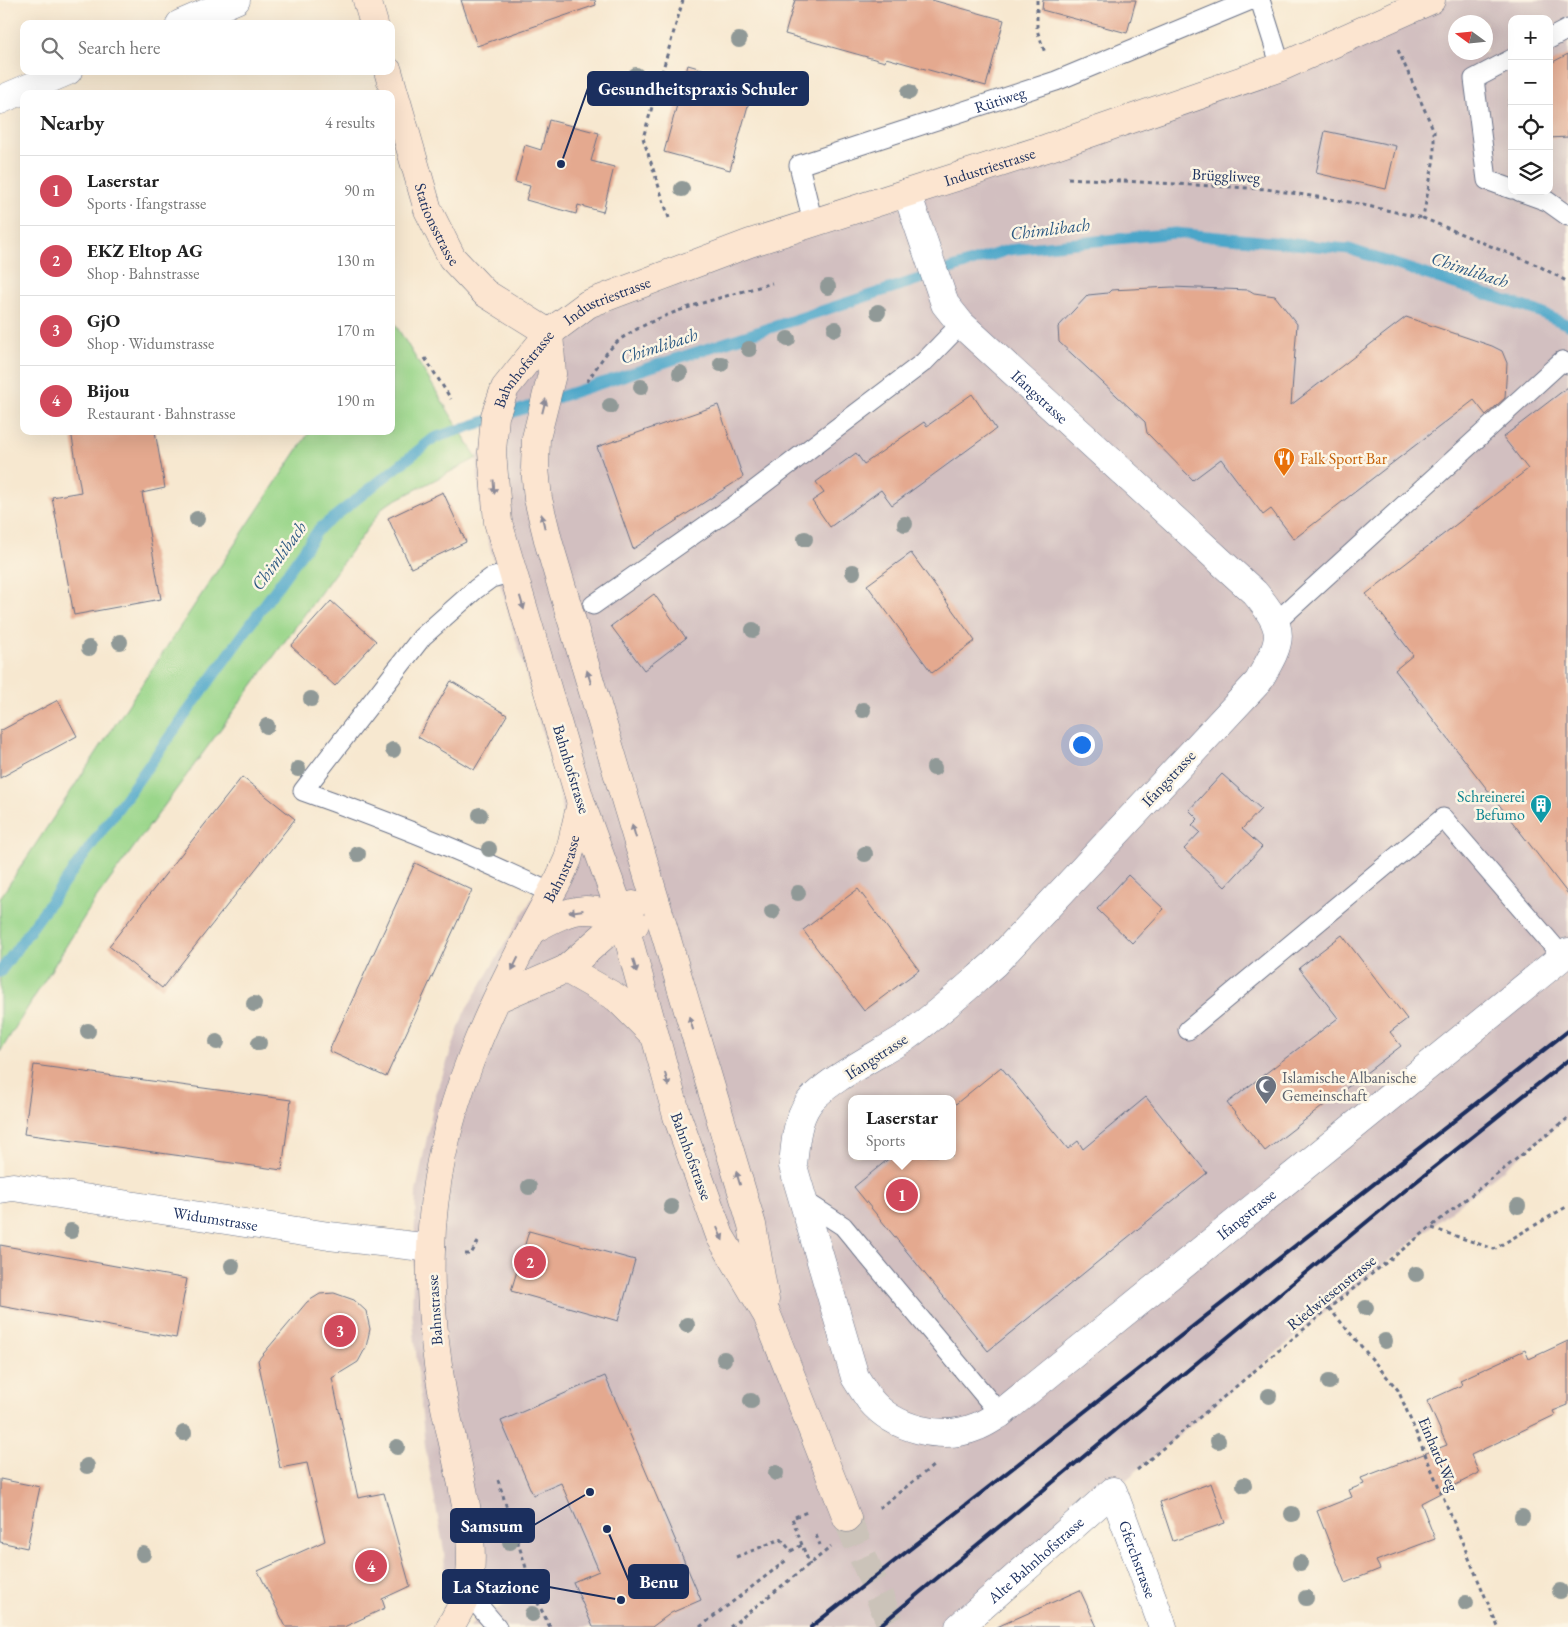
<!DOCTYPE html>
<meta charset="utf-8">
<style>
body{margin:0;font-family:"EB Garamond",serif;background:#f6f6f6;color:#222}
.controls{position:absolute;right:15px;top:15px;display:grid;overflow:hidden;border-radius:10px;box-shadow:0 5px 20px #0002}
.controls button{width:45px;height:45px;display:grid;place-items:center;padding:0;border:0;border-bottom:1px solid #e0e0e0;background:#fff;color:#222;font:25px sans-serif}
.compass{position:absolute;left:1448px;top:15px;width:45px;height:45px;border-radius:50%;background:#fff;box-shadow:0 5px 20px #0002;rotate:285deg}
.you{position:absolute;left:1081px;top:744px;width:18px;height:18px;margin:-12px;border:4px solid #fff;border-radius:50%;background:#1a73e8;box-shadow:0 0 0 8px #1a73e833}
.badge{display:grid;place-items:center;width:32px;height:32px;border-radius:50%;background:#d1495b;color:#fff;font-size:16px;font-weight:700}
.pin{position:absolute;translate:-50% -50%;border:2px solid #fff;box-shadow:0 1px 5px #0006}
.popup{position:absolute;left:848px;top:1095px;width:108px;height:65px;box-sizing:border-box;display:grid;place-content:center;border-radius:10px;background:#fff;filter:drop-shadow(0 1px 4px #0005);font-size:16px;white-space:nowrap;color:#767676}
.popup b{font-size:19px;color:#222}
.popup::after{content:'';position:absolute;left:50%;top:100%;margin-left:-10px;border:10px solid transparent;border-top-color:#fff}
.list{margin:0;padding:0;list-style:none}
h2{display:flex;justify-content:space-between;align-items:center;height:65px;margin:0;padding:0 20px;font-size:21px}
h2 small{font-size:16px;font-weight:400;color:#767676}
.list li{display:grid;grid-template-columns:32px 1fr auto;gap:15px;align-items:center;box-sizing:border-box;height:70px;padding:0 20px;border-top:1px solid #e0e0e0}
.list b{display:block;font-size:19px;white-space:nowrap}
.list p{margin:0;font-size:16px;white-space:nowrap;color:#767676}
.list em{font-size:16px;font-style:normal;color:#767676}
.icon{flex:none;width:28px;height:28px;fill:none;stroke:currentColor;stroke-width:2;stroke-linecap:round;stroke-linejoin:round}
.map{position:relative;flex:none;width:1568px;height:1627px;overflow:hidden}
.search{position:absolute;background:#fff;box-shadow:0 5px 20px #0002;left:20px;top:20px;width:375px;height:55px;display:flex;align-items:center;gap:12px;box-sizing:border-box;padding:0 18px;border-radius:10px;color:#767676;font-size:19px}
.panel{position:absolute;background:#fff;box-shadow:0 5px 20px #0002;left:20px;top:90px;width:375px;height:345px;border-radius:10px}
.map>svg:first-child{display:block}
</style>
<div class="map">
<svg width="1568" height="1627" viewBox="0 0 1568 1627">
<rect width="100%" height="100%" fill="#fcf5e5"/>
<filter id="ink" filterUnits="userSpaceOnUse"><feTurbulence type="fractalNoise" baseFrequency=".02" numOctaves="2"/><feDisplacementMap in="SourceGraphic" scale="10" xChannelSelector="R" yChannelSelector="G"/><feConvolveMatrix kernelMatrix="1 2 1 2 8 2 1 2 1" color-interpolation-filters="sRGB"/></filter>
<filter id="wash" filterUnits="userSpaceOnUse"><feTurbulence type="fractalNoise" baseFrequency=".0096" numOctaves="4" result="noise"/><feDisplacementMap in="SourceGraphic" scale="20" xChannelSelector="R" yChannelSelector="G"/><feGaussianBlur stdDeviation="1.12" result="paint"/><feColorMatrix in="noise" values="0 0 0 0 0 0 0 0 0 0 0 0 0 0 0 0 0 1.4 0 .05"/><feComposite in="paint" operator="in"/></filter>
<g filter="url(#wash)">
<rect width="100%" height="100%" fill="#f7e8d0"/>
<path fill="#d2bfc0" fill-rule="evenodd" d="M1431,0H1568V1118L1329,1308L1113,1491L945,1627H470L473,1622L520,1597L445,1573L444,1551L425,1446L412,1311L416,1192L435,1097L464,1013L552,865L560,835L562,814L560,795L480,512L477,458L515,387L549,333ZM1512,19H1549V191H1512ZM1456,22H1486V52H1456ZM852,1099H952V1156H852Z"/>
<path fill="#9ad68a" stroke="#5a8274" d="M395,324L477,458L384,506L93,903L0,1052V898L310,431H391V325Z"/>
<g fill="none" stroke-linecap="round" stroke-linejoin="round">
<path stroke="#4ba6c9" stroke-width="11" d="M0,972L319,529L434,438L1008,250L1175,233L1349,249L1537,311L1568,325"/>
</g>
<g id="blocks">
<path fill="#e4a98f" d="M461,0H595L596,5L477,46Z
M795,0H932L1004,20L986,86L886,58L885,62L785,34Z
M1043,0H1136L1127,33L1042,10Z
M1568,54V137L1549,138V64Z
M688,65L754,84L730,170L664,152Z
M1512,89V123L1508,105Z
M549,120L599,133L591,161L614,167L603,212L578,205L576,214L526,200L530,186L515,182L525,145L541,150Z
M1325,131L1396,146L1386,189L1316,173Z
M1172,287L1249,290L1254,293L1275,296L1297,324L1291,405L1406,317L1492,346L1502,351L1507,363L1505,398L1486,415L1474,400L1294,539L1271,509L1263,515L1221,459L1193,480L1147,433L1145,422L1059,342L1058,327L1088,295L1108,293L1111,290Z
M1568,387V894L1395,670L1413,655L1366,594L1528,469L1503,437Z
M972,394L996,429L892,505L881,490L830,527L812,501L824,493L816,482L856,453L864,464L924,422L927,426Z
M718,405L743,477L633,549L597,447Z
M71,431H155L165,488L142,493L161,599L74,615L52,497L81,492Z
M443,492L466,542L411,568L388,518Z
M911,553L975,641L932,673L867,585Z
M654,594L686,638L644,670L611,626Z
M331,601L376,641L335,686L291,646Z
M451,681L507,715L474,770L418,737Z
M58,700L77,736L0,778V731Z
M1222,774L1261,809L1242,829L1262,847L1225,887L1184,849L1200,832L1192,825L1198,819L1189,810Z
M242,777L295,819L162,988L109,946Z
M415,863L472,890L386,1077L329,1051Z
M1128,875L1164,909L1132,943L1097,909Z
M858,889L919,970L864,1011L803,930Z
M1342,935L1407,1019L1390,1032L1401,1046L1265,1151L1227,1103L1338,1018L1299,968Z
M34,1065L291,1100L282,1170L24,1134Z
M1001,1067L1068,1149L1078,1141L1083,1149L1146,1097L1207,1173L988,1351L854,1187L892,1156H952V1107Z
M529,1231L635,1260L618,1321L511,1291Z
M0,1245L187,1279L176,1338L0,1306Z
M334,1293L354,1300L366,1311L370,1329L366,1347L358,1362L332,1378L358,1498L384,1493L410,1586L382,1599L385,1608L344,1627H286L258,1571L325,1541L307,1463L280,1468L258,1360L307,1302L320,1294Z
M1568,1341V1405L1553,1411L1555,1415L1471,1455L1479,1473L1421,1503L1435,1539L1376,1561L1380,1569L1345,1583L1317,1511L1352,1497L1349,1490L1364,1484L1361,1478L1447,1445L1427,1401L1462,1385L1460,1380L1525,1350L1529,1359Z
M605,1376L701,1600L671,1613L652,1627H593L573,1582L599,1571L561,1483L533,1495L501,1421Z
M0,1479L40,1487L27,1548L0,1542Z
M1211,1483L1225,1523L1173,1541L1160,1502Z
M1080,1590L1097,1627H997Z"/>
</g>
</g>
<g filter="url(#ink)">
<use href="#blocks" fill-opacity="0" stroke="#687086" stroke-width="1"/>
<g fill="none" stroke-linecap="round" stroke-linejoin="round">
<path stroke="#cbc3b9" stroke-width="28" stroke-dasharray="28 14" stroke-linecap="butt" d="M847,1518L892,1627"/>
<g stroke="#687086" stroke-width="21">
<g id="lane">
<path d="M1260,0L1281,67"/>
<path d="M1549,39L1568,29"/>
<path d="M1512,59L1474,79L1487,180L1512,189"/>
<path d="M1519,191L1547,201L1568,216"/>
<path id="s1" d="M813,223L799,165L1056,81L1251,0"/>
<path d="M513,572L491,578L476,589L422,637L303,791C388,821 471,854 551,893"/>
<path d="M593,605L734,506L924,362L961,324"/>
<path d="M1276,622L1562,361L1568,364"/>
<path d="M1188,1030L1443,818L1563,957"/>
<path d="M803,1200L843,1226L1000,1414"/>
<path d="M467,1592L497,1627"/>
</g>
</g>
<g stroke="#687086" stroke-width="29">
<g id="street">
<path d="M180,24L236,0"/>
<path d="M0,100L68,71"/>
<path id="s2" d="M907,193L945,304L961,324L1255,593C1288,632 1282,640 1258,682L994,964C965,989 937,1015 906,1037C882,1053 823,1082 808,1104C796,1121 795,1146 793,1166L855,1377C860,1385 865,1393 870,1400C894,1429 942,1441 976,1427C985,1424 993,1418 1000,1414L1568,952"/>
<path id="s3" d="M0,1189L13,1187L329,1236L431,1248"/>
<path id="s4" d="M959,1627L1113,1491L1163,1627"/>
</g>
</g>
<g stroke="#687086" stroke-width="29">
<g id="secondary">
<path d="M367,0L374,24"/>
<path id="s5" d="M388,71L428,210L452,258L485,293L549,333"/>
<path d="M549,333L552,374L536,438L535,468L538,499L549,544L752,1225L765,1300"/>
<path d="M532,930C577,905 587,904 635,924"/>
<path d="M566,969L617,998L652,1033"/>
<path d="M499,998L566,969L623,919L633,905"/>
<path id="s6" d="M847,1518L767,1315L720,1236L677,1116L623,919L581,803L498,522L492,452L495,416L505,388L549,333L588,304L750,243L1047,148L1281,67L1431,0"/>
<path id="s7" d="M450,1627C456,1616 464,1604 467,1591C481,1541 454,1454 444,1402C435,1352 429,1300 431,1250C434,1111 494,997 559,879L568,859L581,803"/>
</g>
</g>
<path stroke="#687086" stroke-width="3" stroke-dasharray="4 4" stroke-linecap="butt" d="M1037,0V30L1045,53
M1398,50L1434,131V158L1423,218L1539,266L1568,282
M1068,178L1266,189L1349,202L1423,218
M669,218L643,138L683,0
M425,358L451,399
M587,382C597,367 607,349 622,338C666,309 723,298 772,283
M1432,1228L1494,1249L1568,1206
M465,1254H471L478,1242
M1329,1308L1398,1390L1498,1627
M1137,1470L1329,1308L1568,1118
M498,1480L536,1599L550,1627
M879,1508L933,1466
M816,1535L820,1545
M802,1545L792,1518L807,1512
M736,1557L781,1539L791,1551L802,1545L810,1565
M700,1627L788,1559
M730,1627L831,1547"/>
<use href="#lane" stroke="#fff" stroke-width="19"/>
<use href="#street" stroke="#fff" stroke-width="28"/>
<use href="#secondary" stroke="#fce5d0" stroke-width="28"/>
<path stroke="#1b2f5e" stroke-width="4" d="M811,1627L1568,1031
M878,1627L1392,1201L1568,1060"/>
</g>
<g fill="#909997">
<circle cx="739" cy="40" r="8"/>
<circle cx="636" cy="75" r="8"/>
<circle cx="909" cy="92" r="8"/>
<circle cx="682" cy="189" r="8"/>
<circle cx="828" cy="287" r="8"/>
<circle cx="878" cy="312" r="8"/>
<circle cx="835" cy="329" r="8"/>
<circle cx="788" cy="339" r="8"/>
<circle cx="749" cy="349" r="8"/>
<circle cx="721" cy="364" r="8"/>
<circle cx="680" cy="373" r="8"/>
<circle cx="641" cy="387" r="8"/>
<circle cx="610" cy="406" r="8"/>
<circle cx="197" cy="519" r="8"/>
<circle cx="905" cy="524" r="8"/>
<circle cx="805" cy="539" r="8"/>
<circle cx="853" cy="572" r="8"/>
<circle cx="753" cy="630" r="8"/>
<circle cx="120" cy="642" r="8"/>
<circle cx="89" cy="648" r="8"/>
<circle cx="311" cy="699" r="8"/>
<circle cx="863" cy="710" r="8"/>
<circle cx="267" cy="726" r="8"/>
<circle cx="393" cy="750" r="8"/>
<circle cx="934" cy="768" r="8"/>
<circle cx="298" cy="769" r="8"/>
<circle cx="480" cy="815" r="8"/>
<circle cx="489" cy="849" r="8"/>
<circle cx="358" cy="854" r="8"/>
<circle cx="865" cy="854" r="8"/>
<circle cx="798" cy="893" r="8"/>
<circle cx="772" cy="912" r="8"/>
<circle cx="254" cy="1004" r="8"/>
<circle cx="88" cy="1031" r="8"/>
<circle cx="217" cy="1042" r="8"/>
<circle cx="259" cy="1043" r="8"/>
<circle cx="529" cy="1187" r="8"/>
<circle cx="1518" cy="1206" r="8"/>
<circle cx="671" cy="1207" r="8"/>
<circle cx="71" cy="1231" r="8"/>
<circle cx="232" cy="1266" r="8"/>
<circle cx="1416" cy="1274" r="8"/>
<circle cx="1366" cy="1308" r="8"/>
<circle cx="687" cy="1325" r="8"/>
<circle cx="1385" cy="1341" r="8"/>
<circle cx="724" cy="1359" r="8"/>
<circle cx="1329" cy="1382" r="8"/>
<circle cx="1269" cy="1396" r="8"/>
<circle cx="751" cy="1401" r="8"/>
<circle cx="184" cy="1433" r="8"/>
<circle cx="1218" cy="1441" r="8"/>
<circle cx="397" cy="1447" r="8"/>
<circle cx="87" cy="1466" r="8"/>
<circle cx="776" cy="1473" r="8"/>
<circle cx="1244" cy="1485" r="8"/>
<circle cx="1292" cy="1514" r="8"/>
<circle cx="1522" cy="1517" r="8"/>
<circle cx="510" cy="1542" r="8"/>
<circle cx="143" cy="1554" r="8"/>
<circle cx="1300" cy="1563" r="8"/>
<circle cx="1560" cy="1591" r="8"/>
<circle cx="1306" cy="1598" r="8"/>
<circle cx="1466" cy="1603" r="8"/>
<circle cx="532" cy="1614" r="8"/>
</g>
<defs><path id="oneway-solid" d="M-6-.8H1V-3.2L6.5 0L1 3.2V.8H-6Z" transform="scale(1.25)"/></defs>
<g fill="#8c8a97">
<use href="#oneway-solid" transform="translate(544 406) rotate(-76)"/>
<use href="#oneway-solid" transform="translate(494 487) rotate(86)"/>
<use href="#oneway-solid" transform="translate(543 521) rotate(-103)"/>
<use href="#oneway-solid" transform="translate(522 603) rotate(73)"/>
<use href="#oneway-solid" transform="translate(589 677) rotate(-107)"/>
<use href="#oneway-solid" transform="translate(634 831) rotate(-106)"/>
<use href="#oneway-solid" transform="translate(576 911) rotate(173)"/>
<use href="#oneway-solid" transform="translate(515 964) rotate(116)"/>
<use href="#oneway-solid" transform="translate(635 966) rotate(75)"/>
<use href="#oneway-solid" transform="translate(691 1023) rotate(-107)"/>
<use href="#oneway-solid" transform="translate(667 1080) rotate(74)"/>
<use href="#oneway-solid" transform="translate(738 1178) rotate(-107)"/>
<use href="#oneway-solid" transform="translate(720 1234) rotate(66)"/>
</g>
</g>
<defs>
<g id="restaurant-pin" transform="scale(1.125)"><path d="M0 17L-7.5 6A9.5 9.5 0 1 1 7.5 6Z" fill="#e8710a" stroke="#fcf5e5"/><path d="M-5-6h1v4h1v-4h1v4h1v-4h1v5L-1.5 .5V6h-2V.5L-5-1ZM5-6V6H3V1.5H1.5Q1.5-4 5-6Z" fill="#fff"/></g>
<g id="building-pin" transform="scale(1.125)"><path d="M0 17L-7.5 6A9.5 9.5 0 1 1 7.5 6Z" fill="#0f9aa8" stroke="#fcf5e5"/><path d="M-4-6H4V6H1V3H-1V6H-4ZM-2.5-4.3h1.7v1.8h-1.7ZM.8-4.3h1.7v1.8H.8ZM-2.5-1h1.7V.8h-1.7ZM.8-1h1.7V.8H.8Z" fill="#fff"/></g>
<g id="mosque-pin" transform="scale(1.125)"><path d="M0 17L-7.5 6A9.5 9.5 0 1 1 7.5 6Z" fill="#6b7280" stroke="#fcf5e5"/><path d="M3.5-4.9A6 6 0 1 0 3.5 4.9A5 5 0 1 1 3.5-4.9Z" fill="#fff"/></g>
</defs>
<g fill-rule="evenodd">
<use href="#restaurant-pin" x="1284" y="458"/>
<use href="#building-pin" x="1541" y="805"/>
<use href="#mosque-pin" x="1266" y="1086"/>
</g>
<g text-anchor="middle" stroke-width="5" stroke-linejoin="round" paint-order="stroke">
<g font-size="16" fill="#1b2f5e" stroke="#fcf5e5">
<text dy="6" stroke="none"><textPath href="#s1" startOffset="271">Rütiweg</textPath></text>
<text dy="6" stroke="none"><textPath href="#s6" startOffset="1738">Industriestrasse</textPath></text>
<text transform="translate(1226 175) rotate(3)" y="6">Brüggliweg</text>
<text dy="6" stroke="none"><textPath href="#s5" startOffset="161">Stationsstrasse</textPath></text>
<text dy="6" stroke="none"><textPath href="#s6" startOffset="1332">Industriestrasse</textPath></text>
<text dy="6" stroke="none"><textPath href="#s6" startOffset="1220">Bahnhofstrasse</textPath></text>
<text dy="6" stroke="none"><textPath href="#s2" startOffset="250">Ifangstrasse</textPath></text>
<text transform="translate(572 769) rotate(73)" y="6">Bahnhofstrasse</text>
<text transform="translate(1168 778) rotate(-47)" y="6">Ifangstrasse</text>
<text dy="6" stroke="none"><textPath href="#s7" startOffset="792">Bahnstrasse</textPath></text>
<text transform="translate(876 1056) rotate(-33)" y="6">Ifangstrasse</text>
<text transform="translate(692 1156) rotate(70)" y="6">Bahnhofstrasse</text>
<text dy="6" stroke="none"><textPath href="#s2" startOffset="2034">Ifangstrasse</textPath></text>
<text dy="6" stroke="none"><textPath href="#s3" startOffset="218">Widumstrasse</textPath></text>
<text transform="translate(1331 1292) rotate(-39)" y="6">Riedwiesenstrasse</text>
<text transform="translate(434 1310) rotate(-94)" y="6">Bahnstrasse</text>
<text transform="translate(1439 1454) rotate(67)" y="6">Einhard-Weg</text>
<text dy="6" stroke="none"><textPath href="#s4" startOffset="102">Alte Bahnhofstrasse</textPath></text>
<text dy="6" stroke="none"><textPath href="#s4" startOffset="278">Gferchstrasse</textPath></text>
</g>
<g font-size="16" fill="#c56008" stroke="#fcf5e5" text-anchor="start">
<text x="1300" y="464">Falk Sport Bar</text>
</g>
<g font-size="16" fill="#0d838f" stroke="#fcf5e5" text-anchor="end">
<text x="1525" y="802">Schreinerei<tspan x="1525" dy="18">Befumo</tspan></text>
</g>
<g font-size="16" fill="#5b616d" stroke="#fcf5e5" text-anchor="start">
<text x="1282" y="1083">Islamische Albanische<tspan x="1282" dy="18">Gemeinschaft</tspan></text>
</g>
<g font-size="18" font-style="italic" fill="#2c5983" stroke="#fcf5e5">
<text transform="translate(1050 229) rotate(-7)" y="6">Chimlibach</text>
<text transform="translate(1470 270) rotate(18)" y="6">Chimlibach</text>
<text transform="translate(659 346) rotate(-18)" y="6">Chimlibach</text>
<text transform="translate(279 556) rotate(-54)" y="6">Chimlibach</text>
</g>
</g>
<path fill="none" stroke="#1b2f5e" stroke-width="2" d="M561 164L588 88M590 1492L534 1525M607 1529L629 1581M621 1600L549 1587"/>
<g fill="#1b2f5e" stroke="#fcf5e5" stroke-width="2">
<circle cx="561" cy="164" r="5"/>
<circle cx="590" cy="1492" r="5"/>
<circle cx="607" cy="1529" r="5"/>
<circle cx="621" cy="1600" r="5"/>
</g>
<g fill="#1b2f5e" stroke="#1b2f5e" stroke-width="2">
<rect x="588" y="72" width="220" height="33" rx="5"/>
<rect x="451" y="1509" width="83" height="33" rx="5"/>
<rect x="629" y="1565" width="59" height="33" rx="5"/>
<rect x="443" y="1570" width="106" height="33" rx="5"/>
</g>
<g font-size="18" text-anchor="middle" font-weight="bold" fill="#fff">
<text x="698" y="95">Gesundheitspraxis Schuler</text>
<text x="492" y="1532">Samsum</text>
<text x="659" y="1588">Benu</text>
<text x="496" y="1593">La Stazione</text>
</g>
</svg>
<div class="controls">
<button>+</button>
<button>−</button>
<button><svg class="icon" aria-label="locate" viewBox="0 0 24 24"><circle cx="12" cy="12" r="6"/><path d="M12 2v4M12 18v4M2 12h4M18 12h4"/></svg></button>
<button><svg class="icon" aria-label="layers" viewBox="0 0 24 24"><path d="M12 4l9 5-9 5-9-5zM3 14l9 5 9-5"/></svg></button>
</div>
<svg class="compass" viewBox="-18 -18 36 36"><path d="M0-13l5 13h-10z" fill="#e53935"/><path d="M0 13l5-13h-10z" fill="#767676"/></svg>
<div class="you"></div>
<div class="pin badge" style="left:902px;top:1195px">1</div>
<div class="popup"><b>Laserstar</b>Sports</div>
<div class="pin badge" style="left:530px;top:1262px">2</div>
<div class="pin badge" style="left:340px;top:1331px">3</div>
<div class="pin badge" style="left:371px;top:1566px">4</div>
<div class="search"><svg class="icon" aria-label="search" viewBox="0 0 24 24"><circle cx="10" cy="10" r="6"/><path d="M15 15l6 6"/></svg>Search here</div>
<section class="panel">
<h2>Nearby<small>4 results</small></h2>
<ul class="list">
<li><span class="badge">1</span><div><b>Laserstar</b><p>Sports · Ifangstrasse</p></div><em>90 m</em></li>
<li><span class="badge">2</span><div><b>EKZ Eltop AG</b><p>Shop · Bahnstrasse</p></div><em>130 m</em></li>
<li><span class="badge">3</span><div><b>GjO</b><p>Shop · Widumstrasse</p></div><em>170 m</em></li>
<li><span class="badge">4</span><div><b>Bijou</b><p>Restaurant · Bahnstrasse</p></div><em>190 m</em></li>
</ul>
</section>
</div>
